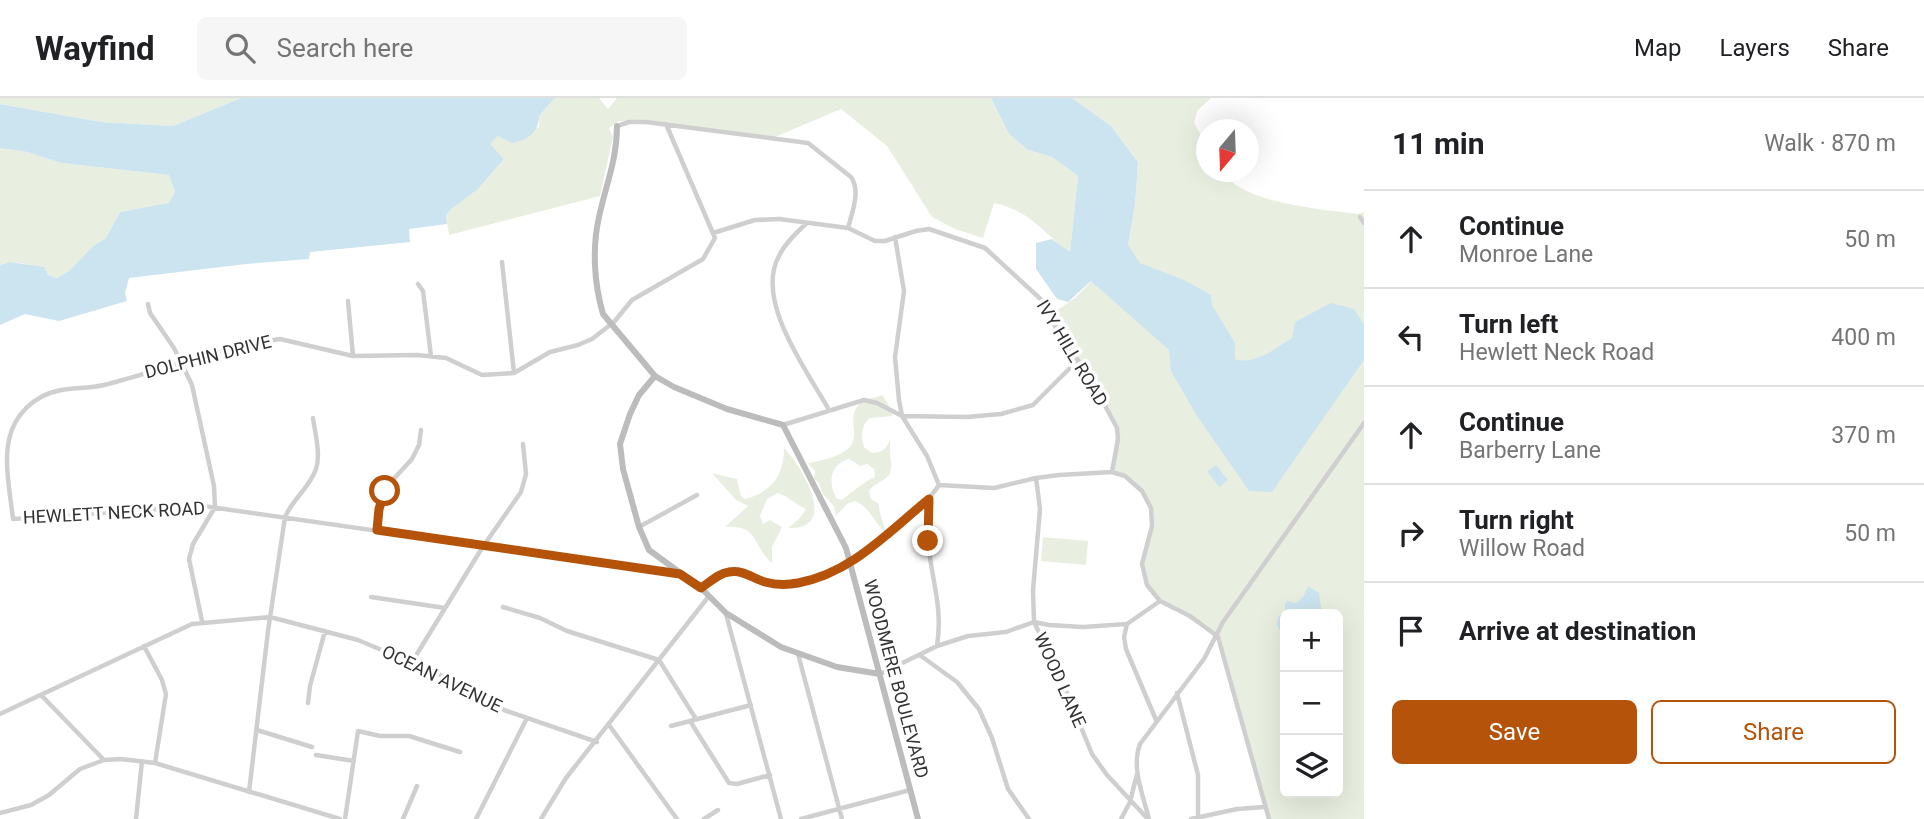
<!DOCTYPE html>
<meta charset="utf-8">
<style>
body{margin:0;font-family:Roboto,sans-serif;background:#f6f6f6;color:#202124}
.controls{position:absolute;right:21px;bottom:21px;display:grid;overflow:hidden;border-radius:10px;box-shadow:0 7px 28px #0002}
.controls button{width:63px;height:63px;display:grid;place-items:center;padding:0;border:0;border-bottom:2px solid #e0e0e0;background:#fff;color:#202124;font:35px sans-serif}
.compass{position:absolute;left:1196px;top:21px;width:63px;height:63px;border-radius:50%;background:#fff;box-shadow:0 7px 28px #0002;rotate:199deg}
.stop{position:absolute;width:21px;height:21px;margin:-16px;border:5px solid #b45309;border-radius:50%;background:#fff}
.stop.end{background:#b45309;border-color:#fff;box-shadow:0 2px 7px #0008}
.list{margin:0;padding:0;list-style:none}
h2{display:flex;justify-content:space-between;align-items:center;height:91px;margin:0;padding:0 28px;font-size:30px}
h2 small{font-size:23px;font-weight:400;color:#757577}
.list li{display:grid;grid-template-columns:46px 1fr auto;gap:21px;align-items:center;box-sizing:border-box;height:98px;padding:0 28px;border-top:2px solid #e0e0e0}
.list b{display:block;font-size:26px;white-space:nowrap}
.list p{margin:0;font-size:23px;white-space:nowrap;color:#757577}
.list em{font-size:23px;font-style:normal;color:#757577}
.actions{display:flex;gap:14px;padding:21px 28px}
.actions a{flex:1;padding:16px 0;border:2px solid #b45309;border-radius:10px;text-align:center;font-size:24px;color:#b45309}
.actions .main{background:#b45309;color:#fff}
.icon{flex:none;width:38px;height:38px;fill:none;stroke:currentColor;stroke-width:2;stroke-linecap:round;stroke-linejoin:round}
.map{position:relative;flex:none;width:1364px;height:721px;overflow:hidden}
header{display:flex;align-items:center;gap:42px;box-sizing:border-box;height:98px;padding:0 35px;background:#fff;border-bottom:2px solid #e0e0e0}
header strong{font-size:33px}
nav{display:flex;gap:38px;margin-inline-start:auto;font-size:24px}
.search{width:490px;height:63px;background:#f6f6f6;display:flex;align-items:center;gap:18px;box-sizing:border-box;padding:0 24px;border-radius:10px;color:#757577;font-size:26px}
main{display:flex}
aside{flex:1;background:#fff}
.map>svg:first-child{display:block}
</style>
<header>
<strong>Wayfind</strong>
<div class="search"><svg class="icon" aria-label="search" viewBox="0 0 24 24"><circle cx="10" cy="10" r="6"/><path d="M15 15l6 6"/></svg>Search here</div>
<nav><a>Map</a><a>Layers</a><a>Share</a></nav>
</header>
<main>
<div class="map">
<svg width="1364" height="721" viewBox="0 0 1364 721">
<rect width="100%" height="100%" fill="#fff"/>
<path fill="#e9efe0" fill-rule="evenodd" d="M0,0H241L173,28L101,24L0,6Z
M555,0H599L608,11L617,0H991L1009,36L1028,52L1052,59L1078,78L1070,155C1041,133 1032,114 994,105L983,140L955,131L932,119L887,48L841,11L775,39L649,23H619L609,30L613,39L600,98L449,137L446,118L450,112L477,92L504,61L489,46L498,38L539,29V18Z
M1072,0H1211L1197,13L1194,25L1206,46V74H1223C1243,106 1323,111 1358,116L1364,114V721H1270L1217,539C1199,526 1160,505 1148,488C1129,459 1167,430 1142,395C1134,384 1125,378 1112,374L1117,330L1085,270L1063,248L1055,231L1052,216L1076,199L1128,146L1135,107L1138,64L1111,28ZM1285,516H1338V695H1285Z
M0,50L27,54L61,65L169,77L175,94L170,105L120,114L106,140L92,149L69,173L57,180C34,173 26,159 0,167Z
M882,297L889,307L893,318L870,320C861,327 861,338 864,349L872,355C884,354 886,351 891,340C887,354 896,372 887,379C881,385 873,386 869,393L871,401L879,406C879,417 884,425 886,435C874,425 870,409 855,403L847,406L836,418L834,408L822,395L819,385L814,381L815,373L808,365C884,352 837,326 861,304C867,299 875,301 882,297ZM849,361L860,368L867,366L874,371L875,379C866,382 850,396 842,402L836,400C828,384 830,366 849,361Z
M784,350C801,367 841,432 788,430L799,421L806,411C795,406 789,399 778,395L767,401L760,418L763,426L770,422L782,429L772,449V465C752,449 760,426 725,429L748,408L736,402L712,375L737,381L741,398L745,401C772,394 784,377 784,350Z
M1043,439L1088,443L1086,467L1041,463Z"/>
<path fill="#cce4ef" d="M241,0H555L539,18C539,34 528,42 512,45L498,38L490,46L504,61L477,92L450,112L446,118L447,126L409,131L410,144L310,154L309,161L246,166L129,180L125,195L127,203L59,223L25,216L0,227V167L10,164L44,169L48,177L57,180L69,173L92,149L106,140L120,114L169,105L175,94L169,77L61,65L27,54L0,50V6L101,24L173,28Z
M991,0H1072L1111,28L1138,64L1135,107L1128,147L1140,165L1184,182L1211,197L1212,207L1235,245V261C1254,268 1276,250 1292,240L1295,224L1331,205L1354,211L1364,226V262L1272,394L1249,393L1197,318L1171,273L1169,252L1091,183L1068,204L1057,201L1036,171V145L1052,141L1070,154L1078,78L1052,59L1028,52L1009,36Z
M1216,367L1228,382L1219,389L1207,373Z
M1308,488L1319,495L1322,516H1285V541L1277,527L1278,519L1285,513V506L1287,503L1296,505L1303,499Z"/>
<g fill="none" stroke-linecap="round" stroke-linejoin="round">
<path stroke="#cfcfcf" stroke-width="4.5" d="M666,26L715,140L703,161L632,202L614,224L592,241L578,247L550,254L514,275L482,277L446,260L417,257L353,258L280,241L254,245C203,256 154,274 104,287C82,292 61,288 41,299C30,305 21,314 15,325C0,352 10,392 13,421L203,408L680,476
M617,28L629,24H646L808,45L851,79C861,93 852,114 848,130
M1360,119L1364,125
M807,125C797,134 785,145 779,158C754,203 808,274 829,312
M713,135L755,122L779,121L848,130L875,143H885L916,133L929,131L985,150L1046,206L1052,216L1058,240L1085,270L1117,330L1118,341L1112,374
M895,139L904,193L895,259L899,302L902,318L927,358L939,387
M502,164L514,275
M418,186L423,193L431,258
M348,203L353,258
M148,206L150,215L174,250L192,287L214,388L215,409L193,446L189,461L202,523
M783,327L864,302L877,305L902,318L967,319L1001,316L1033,307L1077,263
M1036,380L1040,411L1033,492L1034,524L1060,578L1092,656L1107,677L1147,720
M939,387L994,390L1036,380L1059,377L1112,374L1125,378L1142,393L1151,410L1152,428L1142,466L1147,487L1160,503L1190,518L1217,538
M930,401C928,415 927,430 928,445C932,483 943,509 937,548
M639,429L697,397
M377,432L383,397L390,385L412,361L419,347L421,332
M701,490C749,456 738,487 780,486C833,486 910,430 939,387
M371,499L445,510
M503,509L540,520L567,533L659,562L696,621
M726,516L781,721
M1127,526L1124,539L1126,551L1156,622
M1218,539L1269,721
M144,548L162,582L166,596L155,665
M798,556L842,721
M921,558L957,584L979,611L992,640L1008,691L1029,721
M412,564L482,450L521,394L526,376L523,346
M880,576L937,548L968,538L1006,534L1034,524L1049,527L1083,529L1127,526L1160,503
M1177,595L1198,677V720
M41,597L104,662
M308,605L310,588L325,533
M0,616L192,526L270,519L358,542L443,578L504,612L597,644
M690,623L729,685L737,686L770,677
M609,627L677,721
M671,628L751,607
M257,632L312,649
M316,657L354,663
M249,694L268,533L285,419C292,402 310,389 316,371C321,357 315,335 313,320
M0,715L31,707L49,697L80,671L104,662L121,661L155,665L340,721
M136,721L142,663
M345,721L358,633L380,638H409L460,654
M403,721L417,688
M476,721L527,620
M541,721L566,680L709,498
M704,721L718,712
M801,721L910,692
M1121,721L1130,704L1137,676
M1149,721C1143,697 1131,669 1140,646L1204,561L1223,524L1364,325
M1191,721L1237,711L1265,709"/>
<path stroke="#bcbcbc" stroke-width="6" d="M617,28C617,62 606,86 599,119C592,150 594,185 603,216L655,278L674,289L727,311L783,327L846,450L918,721
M655,278L639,297L630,316L620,346L623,371L639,429L649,452L701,490L726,515L781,549L837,569L880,576"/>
</g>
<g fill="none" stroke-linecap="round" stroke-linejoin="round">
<path stroke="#b45309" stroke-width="9" d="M385,393L379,411L377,432L680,476L701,490C710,484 719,475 729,474C742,471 754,481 765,484C776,487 787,487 798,485C852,475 888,434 929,401L928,443"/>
</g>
<g text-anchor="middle" stroke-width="7" stroke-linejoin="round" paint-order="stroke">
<g font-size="18" fill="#323232" stroke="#fff">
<text transform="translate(1072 255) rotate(59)" y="6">IVY HILL ROAD</text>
<text transform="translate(208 259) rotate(-14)" y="6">DOLPHIN DRIVE</text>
<text transform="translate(114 415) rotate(-3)" y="6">HEWLETT NECK ROAD</text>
<text transform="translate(442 581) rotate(26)" y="6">OCEAN AVENUE</text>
<text transform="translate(896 581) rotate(75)" y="6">WOODMERE BOULEVARD</text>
<text transform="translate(1060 582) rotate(66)" y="6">WOOD LANE</text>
</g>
</g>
</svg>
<div class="controls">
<button>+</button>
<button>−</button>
<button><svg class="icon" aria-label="layers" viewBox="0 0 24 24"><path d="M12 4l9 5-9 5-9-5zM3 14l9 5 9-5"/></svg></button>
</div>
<svg class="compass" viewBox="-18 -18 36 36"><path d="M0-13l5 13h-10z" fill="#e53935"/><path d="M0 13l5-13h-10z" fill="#757577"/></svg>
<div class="stop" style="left:385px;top:393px"></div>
<div class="stop end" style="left:928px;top:443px"></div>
</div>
<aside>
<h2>11 min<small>Walk · 870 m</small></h2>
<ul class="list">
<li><svg class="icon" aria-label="ahead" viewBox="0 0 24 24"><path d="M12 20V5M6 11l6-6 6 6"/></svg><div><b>Continue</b><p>Monroe Lane</p></div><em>50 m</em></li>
<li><svg class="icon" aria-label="left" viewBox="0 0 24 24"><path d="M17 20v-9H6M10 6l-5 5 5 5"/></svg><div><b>Turn left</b><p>Hewlett Neck Road</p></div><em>400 m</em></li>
<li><svg class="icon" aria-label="ahead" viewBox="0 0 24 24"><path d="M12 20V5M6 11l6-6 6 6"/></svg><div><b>Continue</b><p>Barberry Lane</p></div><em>370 m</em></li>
<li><svg class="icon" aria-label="right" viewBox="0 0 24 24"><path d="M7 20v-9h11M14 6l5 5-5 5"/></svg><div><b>Turn right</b><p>Willow Road</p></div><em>50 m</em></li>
<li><svg class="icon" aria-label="arrive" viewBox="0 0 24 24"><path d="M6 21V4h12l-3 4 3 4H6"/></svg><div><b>Arrive at destination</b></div></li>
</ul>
<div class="actions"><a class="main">Save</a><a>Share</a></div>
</aside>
</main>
